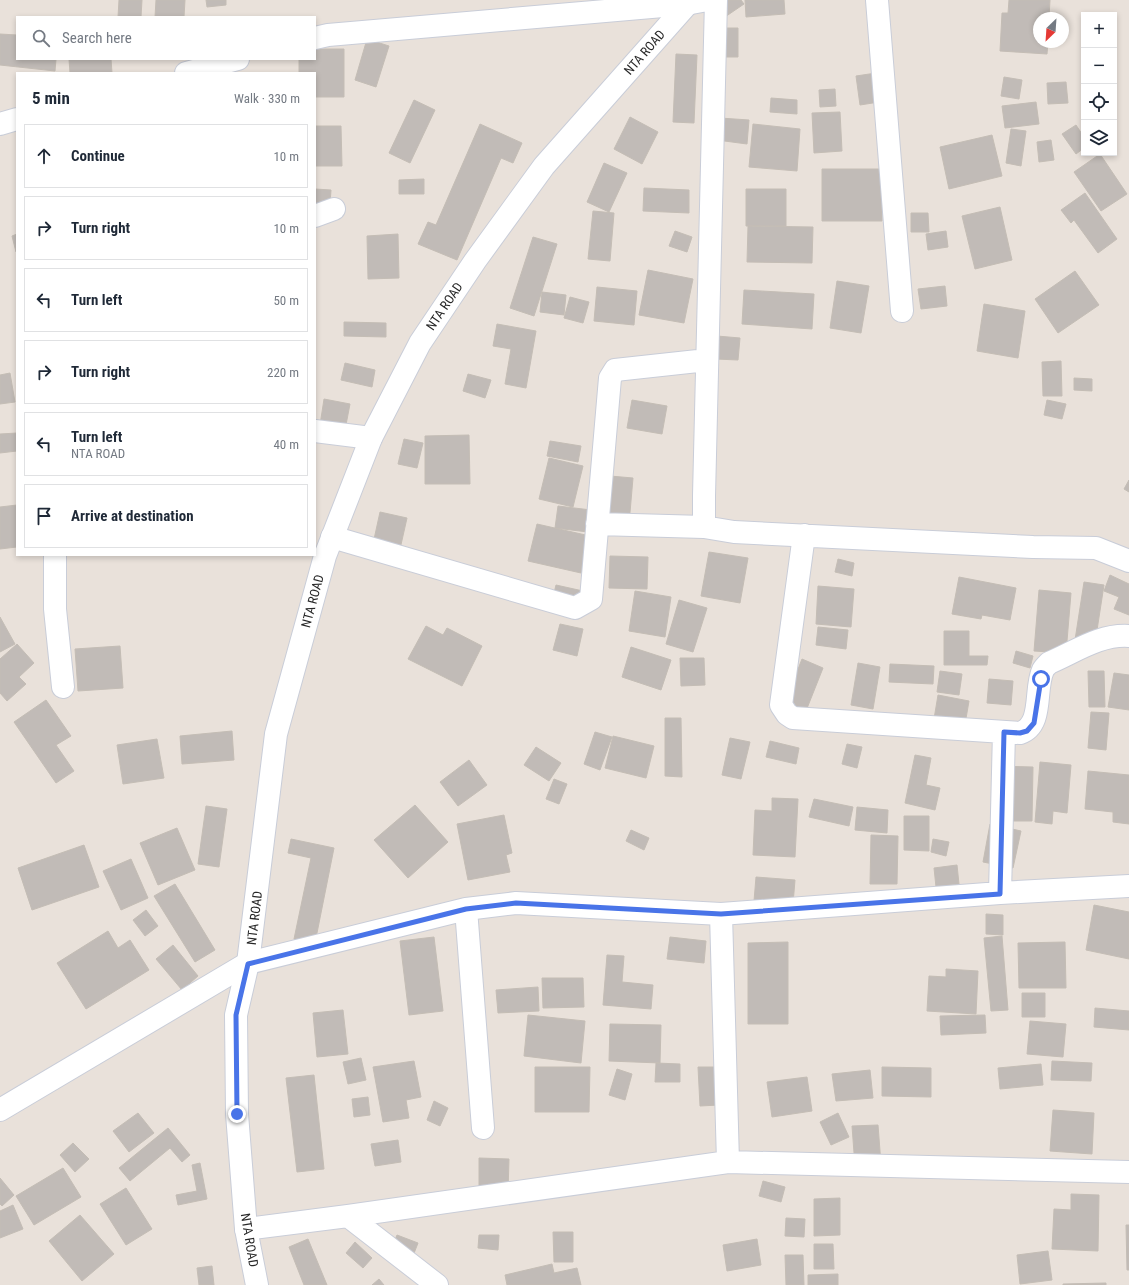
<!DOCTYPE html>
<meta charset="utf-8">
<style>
body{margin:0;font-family:"Roboto Condensed",sans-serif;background:#f6f6f7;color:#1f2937}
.controls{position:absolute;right:12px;top:12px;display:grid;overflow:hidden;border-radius:0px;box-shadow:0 2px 6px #0003}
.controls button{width:36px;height:36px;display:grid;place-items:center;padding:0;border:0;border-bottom:1px solid #e0e1e3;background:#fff;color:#1f2937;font:20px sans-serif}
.compass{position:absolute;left:1033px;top:12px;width:36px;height:36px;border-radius:50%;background:#fff;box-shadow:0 2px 6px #0003;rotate:205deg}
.stop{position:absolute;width:12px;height:12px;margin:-9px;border:3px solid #4974e8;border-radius:50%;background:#fff}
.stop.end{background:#4974e8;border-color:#fff;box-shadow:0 1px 4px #0008}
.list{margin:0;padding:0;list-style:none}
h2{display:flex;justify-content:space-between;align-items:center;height:52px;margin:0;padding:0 16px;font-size:17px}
h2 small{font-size:13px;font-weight:400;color:#747a83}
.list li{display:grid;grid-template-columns:26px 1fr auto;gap:12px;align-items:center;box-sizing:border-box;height:64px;margin:0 8px 8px;padding:0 8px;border:1px solid #e0e1e3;border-radius:0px}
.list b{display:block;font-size:15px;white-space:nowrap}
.list p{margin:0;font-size:13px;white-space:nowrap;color:#747a83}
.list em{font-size:13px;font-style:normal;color:#747a83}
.icon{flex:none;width:22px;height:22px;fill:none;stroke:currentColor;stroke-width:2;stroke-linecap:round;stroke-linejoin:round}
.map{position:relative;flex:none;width:1129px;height:1285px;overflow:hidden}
.search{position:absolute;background:#fff;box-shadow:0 2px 6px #0003;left:16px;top:16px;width:300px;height:44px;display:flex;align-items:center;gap:10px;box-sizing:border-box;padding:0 14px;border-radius:0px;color:#747a83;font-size:15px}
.panel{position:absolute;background:#fff;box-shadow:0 2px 6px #0003;left:16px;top:72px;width:300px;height:484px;border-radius:0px}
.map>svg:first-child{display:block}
</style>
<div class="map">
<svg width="1129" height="1285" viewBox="0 0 1129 1285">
<rect width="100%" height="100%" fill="#e9e1da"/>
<path fill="#c1bbb7" stroke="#c4bdb5" d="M119,0H142L141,17H118Z
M156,0H185L184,17H155Z
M206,0H226V5L207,7Z
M722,0H741L744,4L722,19Z
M745,0H784L785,14L746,17Z
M1009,0H1050L1049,18H1039V42H1048L1047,54L1000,51L1002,13H1008Z
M717,28H738V57H716Z
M0,34L17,35V59H56L55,71L0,65Z
M367,39L389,46L376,87L355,80Z
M315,49H344V97H315V73H299V59H315Z
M676,54L697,55L694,123L673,122Z
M69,59H111L112,73H70Z
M876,73L879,102L860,105L856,76Z
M1004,77L1022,80L1019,99L1001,96Z
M1066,82L1068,103L1048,104L1047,83Z
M835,89L836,106L820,107L819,90Z
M771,98L797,100V114L770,112Z
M414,100L435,110L410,163L389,153Z
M1036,102L1039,124L1005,128L1002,106Z
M840,112L842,151L814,153L812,113Z
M630,117L658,132L642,164L614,149Z
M720,118L749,120L747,144L717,140Z
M480,124L522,143L513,163L501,158L457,260L418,244L428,222L436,225Z
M753,124L800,129L797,171L749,167Z
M1076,125L1084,137V148L1076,154L1062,134Z
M315,126H341L342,166H315Z
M1011,129L1026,131L1021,166L1006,163Z
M992,135L1002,176L949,189L940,147Z
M1051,140L1054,160L1039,162L1037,142Z
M1100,154L1127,194L1101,211L1074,172Z
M604,163L627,173L609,212L587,202Z
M822,169H882V221H822Z
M424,179V194H399V180Z
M644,188L689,190V213L643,211Z
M315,189L331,190L330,204H315Z
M746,189H786V226H746Z
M1085,193L1117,239L1098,253L1074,220L1071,223L1061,210Z
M1000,207L1012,260L975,269L962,216Z
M593,211L614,213L610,261L588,259Z
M911,213H928L929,232H911Z
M748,226L813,227L812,263L747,262Z
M675,231L692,237L687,252L669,246Z
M946,231L948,247L928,250L926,234Z
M17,234V252H16L12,236Z
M398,234L399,278L368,279L367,236Z
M533,237L557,244L534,316L510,308Z
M648,270L693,279L684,323L639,315Z
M1075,271L1099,305L1058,333L1035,299Z
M837,281L869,286L861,333L830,328Z
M945,286L947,306L921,309L918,289Z
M597,287L637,291L634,325L594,321Z
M744,290L814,294L812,329L742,324Z
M542,292L566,295L564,315L540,312Z
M570,297L589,302L583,323L564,318Z
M984,304L1025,311L1018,358L977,351Z
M344,322L386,323V337L344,336Z
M497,324L536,331L526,388L505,384L511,349L493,346Z
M717,336L740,338L738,360L716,359Z
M1061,361L1062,396H1043L1042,362Z
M345,363L375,370L372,387L341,380Z
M10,373L15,402L0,404V375Z
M468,374L491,380L485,398L463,391Z
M1074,378L1092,379V391L1074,390Z
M324,399L350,404L345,430L320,425Z
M632,400L667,406L662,434L627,428Z
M1047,400L1066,404L1062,419L1044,415Z
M17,433V451L0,453V434Z
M469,435L470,484H425V436Z
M404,439L423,443L417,468L398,464Z
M550,441L581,446L578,462L547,456Z
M549,458L583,466L573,507L539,499Z
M610,476L633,478L629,524L607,522Z
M1129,480V492L1124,489Z
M17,505V547L0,549V507Z
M558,506L591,510L588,532L555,528Z
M380,512L407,518L398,558L371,553Z
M537,524L590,536L581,573L528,561Z
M709,552L748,558L740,603L701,596Z
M610,556L648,557L647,589L609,588Z
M838,559L854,563L852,576L835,572Z
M1110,575L1129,584V615L1114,609L1119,597L1104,591Z
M959,577L1016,588L1010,620L982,615L981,619L952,614Z
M1084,582L1104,585L1095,643L1075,640Z
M556,585L583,591L579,607L552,601Z
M818,586L854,589L851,627L816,624Z
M1039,590L1071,593L1066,653L1034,651Z
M635,591L671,597L665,637L629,631Z
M679,600L707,608L693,652L666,644Z
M0,617L15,644L0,652Z
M560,624L583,629L577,656L553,650Z
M426,626L443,635L447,628L482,646L462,686L408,659Z
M818,627L848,630L846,649L816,645Z
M944,631H969V656H988L987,665H944Z
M17,644L34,663L19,677L26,684L7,701L0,693V659Z
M120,646L123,688L78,691L75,649Z
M631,647L671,660L661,690L622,677Z
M1016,651L1033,656L1030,668L1013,663Z
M680,658H704L705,685L681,686Z
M802,659L823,668L800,726L779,717Z
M858,663L880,667L873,709L851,705Z
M890,664L934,666L933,684L889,682Z
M940,671L962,674L959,695L937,692Z
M1088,671H1104L1105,707H1089Z
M1114,673L1129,675V710L1108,707Z
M989,679L1013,681L1011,705L987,703Z
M938,695L969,701L964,730L933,725Z
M46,700L71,736L56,745L74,771L56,783L14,722Z
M1091,712L1109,713L1106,750L1088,748Z
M665,718H681L682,777L665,776Z
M232,731L234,760L182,764L180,736Z
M595,732L612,737L600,770L584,764Z
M613,736L654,746L646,778L605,768Z
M730,738L750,742L741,779L722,775Z
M157,739L164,778L123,784L117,745Z
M770,741L799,748L796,764L766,757Z
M847,744L862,747L857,768L842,764Z
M536,747L561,763L549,781L524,765Z
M915,755L931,758L926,785L940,788L935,810L905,803Z
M469,760L487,785L458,806L440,782Z
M1040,762L1071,765L1067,813L1053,811L1052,824L1035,822Z
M997,766L1033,767L1032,821H1010Z
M1088,771L1129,775V824L1113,822V812L1085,809Z
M554,779L567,784L559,804L546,799Z
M772,798L798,799L795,857L753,855L755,810L772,811Z
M814,799L853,807L849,826L809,817Z
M415,805L448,842L408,878L374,840Z
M206,806L227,809L219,867L198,864Z
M857,807L888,810L887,833L855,830Z
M504,815L512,853L506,855L510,872L468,880L457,824Z
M904,816H929V851L904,850Z
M990,824L1021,831L1013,868L983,862Z
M177,828L195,870L158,885L140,843Z
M631,830L649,838L644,850L626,841Z
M871,835L898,836L897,884H870Z
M291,839L334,848L315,943L294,939L311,858L288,853Z
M933,839L949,842L946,856L931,852Z
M84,845L99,887L32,910L18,868Z
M131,859L148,898L121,910L103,871Z
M957,865L959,884L936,887L934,868Z
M756,877L795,880L793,904L754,901Z
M175,884L215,950L195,962L154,896Z
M1094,905L1129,912V959L1086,950Z
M146,910L158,926L145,936L133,920Z
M986,914L1003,915V935L986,934Z
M108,931L118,948L130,940L149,970L86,1009L57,963Z
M1002,936L1008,1010L991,1011L984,938Z
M434,937L443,1011L409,1015L400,941Z
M670,937L706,941L704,963L667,959Z
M788,942V1024H748V943Z
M1065,942L1066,988H1019L1018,943Z
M173,945L198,976L182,990L156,959Z
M607,955L624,956L622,982L653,985L651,1009L603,1005Z
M946,969L978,971L976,1014L927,1011L929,976L946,977Z
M542,978H583L584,1007L543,1008Z
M538,987L539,1011L498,1013L496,990Z
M1022,993H1045V1017H1022Z
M1095,1008L1129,1011V1030L1094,1027Z
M343,1010L348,1054L317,1057L313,1013Z
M528,1015L585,1021L581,1063L524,1056Z
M985,1015L986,1033L941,1035L940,1016Z
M1030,1021L1066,1024L1063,1057L1027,1054Z
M610,1024L661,1025L660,1063L609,1061Z
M361,1058L366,1080L348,1084L343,1062Z
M414,1061L421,1097L406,1100L409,1118L383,1122L373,1067Z
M1052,1061L1092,1063L1091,1081L1051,1080Z
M656,1063L680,1064V1082H655Z
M1041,1064L1043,1085L1000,1089L998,1068Z
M535,1067H590L589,1112H535Z
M698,1067H718L719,1105L700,1106Z
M882,1067L931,1068V1097L882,1096Z
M617,1069L632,1074L625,1100L609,1095Z
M870,1070L873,1098L836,1101L832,1074Z
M314,1075L324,1169L297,1172L286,1078Z
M807,1077L812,1111L772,1117L767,1082Z
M368,1097L370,1115L354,1117L352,1099Z
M434,1101L448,1108L440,1126L427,1120Z
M1053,1110L1094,1113L1092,1154L1050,1151Z
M138,1113L154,1133L129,1152L113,1131Z
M838,1113L849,1137L831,1145L820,1122Z
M878,1125L881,1164L855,1166L852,1126Z
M168,1128L190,1155L182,1162L170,1148L130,1181L119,1168Z
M398,1140L401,1162L375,1166L371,1144Z
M73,1143L89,1159L75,1172L60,1155Z
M479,1158L509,1159L508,1192H479Z
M200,1163L207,1199L178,1205L176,1195L197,1191L192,1165Z
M63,1168L81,1197L34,1225L16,1196Z
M0,1178L14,1195L2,1206L0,1204Z
M763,1181L785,1187L781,1202L759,1196Z
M126,1188L152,1229L126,1245L100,1204Z
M1071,1194L1099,1195L1098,1251L1052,1249L1054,1209L1071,1210Z
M840,1198V1235L814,1236V1199Z
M13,1205L23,1229L0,1238V1211Z
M80,1215L114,1254L82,1281L49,1241Z
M786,1218L805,1219L804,1237L785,1236Z
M1126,1225H1129V1270H1127Z
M553,1232H573V1262H554Z
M397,1235L418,1243L411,1261L390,1252Z
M479,1235H499L498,1250L478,1248Z
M308,1239L327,1285H304L289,1247Z
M757,1239L761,1265L727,1271L723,1245Z
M355,1242L372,1258L363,1268L346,1253Z
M814,1244H833L834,1269H814Z
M1048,1251L1052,1280L1020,1284L1017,1255Z
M785,1255H803L804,1285H786Z
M552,1264L554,1273L577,1268L581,1285H507L505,1275Z
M212,1266L214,1285H199L197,1268Z
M838,1274V1285H808V1275Z
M379,1279L384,1285H372Z
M1106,1283V1285H1063V1284Z"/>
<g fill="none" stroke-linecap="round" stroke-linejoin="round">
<g stroke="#c9cdd8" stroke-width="24">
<path id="minor" d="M716,0L704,496V527L734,532L1033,547L1096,548L1129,561
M877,0L902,311
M315,38L328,35L686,4L702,1
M186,73L238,59
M0,124L17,119
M315,216L334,209
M315,431L371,438
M597,524L704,527
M804,535L781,705L787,714L793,718L1020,733C1044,725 1034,689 1043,670C1044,668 1047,665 1049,663C1075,652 1100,634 1129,636
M332,537L575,608L591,599L610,378L615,370L707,360
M55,555V609L63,687
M1000,893L1004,732
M466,909L483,1128
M721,914L728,1162
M0,1110L248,963L466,909L516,903L721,914L1000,893L1129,886
M348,1216L437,1285
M246,1229L348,1216L728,1162L1129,1172"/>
</g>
<g stroke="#c9cdd8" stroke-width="24">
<path id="tertiary" d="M257,1285L246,1229L237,1114L236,1015L248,963L276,734L325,556L371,438L420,343L475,261L544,166L691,0"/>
</g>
<use href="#minor" stroke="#fff" stroke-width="22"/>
<use href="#tertiary" stroke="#fff" stroke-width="22"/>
</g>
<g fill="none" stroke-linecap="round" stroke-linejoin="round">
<path stroke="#4974e8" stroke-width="5" d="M237,1114L236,1015L248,964L466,909L516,903L721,914L1000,894L1004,732L1020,733L1027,731L1034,723L1041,679"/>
</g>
<g text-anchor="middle" stroke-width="3.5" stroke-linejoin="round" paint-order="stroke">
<g font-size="13" fill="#282828" stroke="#fff">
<text transform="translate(644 52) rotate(-49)" y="5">NTA ROAD</text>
<text transform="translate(444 306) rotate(-56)" y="5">NTA ROAD</text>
<text transform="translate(312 601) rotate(-75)" y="5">NTA ROAD</text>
<text transform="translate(254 918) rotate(-83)" y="5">NTA ROAD</text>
<text transform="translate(250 1240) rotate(81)" y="5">NTA ROAD</text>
</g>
</g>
</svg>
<div class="controls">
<button>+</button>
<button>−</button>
<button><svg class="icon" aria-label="locate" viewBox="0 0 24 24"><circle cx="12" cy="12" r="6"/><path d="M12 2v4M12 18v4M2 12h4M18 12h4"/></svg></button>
<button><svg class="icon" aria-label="layers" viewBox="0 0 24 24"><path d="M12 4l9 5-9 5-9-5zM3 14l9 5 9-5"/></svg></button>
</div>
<svg class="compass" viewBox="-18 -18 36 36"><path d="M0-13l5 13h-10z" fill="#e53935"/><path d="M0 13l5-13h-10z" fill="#747a83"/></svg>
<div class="stop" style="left:1041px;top:679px"></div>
<div class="stop end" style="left:237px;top:1114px"></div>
<div class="search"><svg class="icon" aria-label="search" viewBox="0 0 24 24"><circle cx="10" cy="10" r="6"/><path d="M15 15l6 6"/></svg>Search here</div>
<section class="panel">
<h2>5 min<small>Walk · 330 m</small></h2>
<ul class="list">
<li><svg class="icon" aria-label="ahead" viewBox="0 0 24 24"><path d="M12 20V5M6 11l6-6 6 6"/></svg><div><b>Continue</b></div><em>10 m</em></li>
<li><svg class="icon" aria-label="right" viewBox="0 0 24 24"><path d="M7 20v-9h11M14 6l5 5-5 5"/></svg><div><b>Turn right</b></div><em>10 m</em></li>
<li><svg class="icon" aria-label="left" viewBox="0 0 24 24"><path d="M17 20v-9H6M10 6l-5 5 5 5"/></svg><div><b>Turn left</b></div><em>50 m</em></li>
<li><svg class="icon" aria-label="right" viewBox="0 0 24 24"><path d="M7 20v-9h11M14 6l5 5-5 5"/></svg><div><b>Turn right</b></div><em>220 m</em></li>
<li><svg class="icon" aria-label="left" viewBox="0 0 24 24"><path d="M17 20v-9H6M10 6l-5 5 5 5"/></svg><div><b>Turn left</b><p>NTA ROAD</p></div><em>40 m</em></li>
<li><svg class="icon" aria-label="arrive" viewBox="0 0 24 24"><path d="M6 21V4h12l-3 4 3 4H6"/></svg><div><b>Arrive at destination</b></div></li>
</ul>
</section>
</div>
